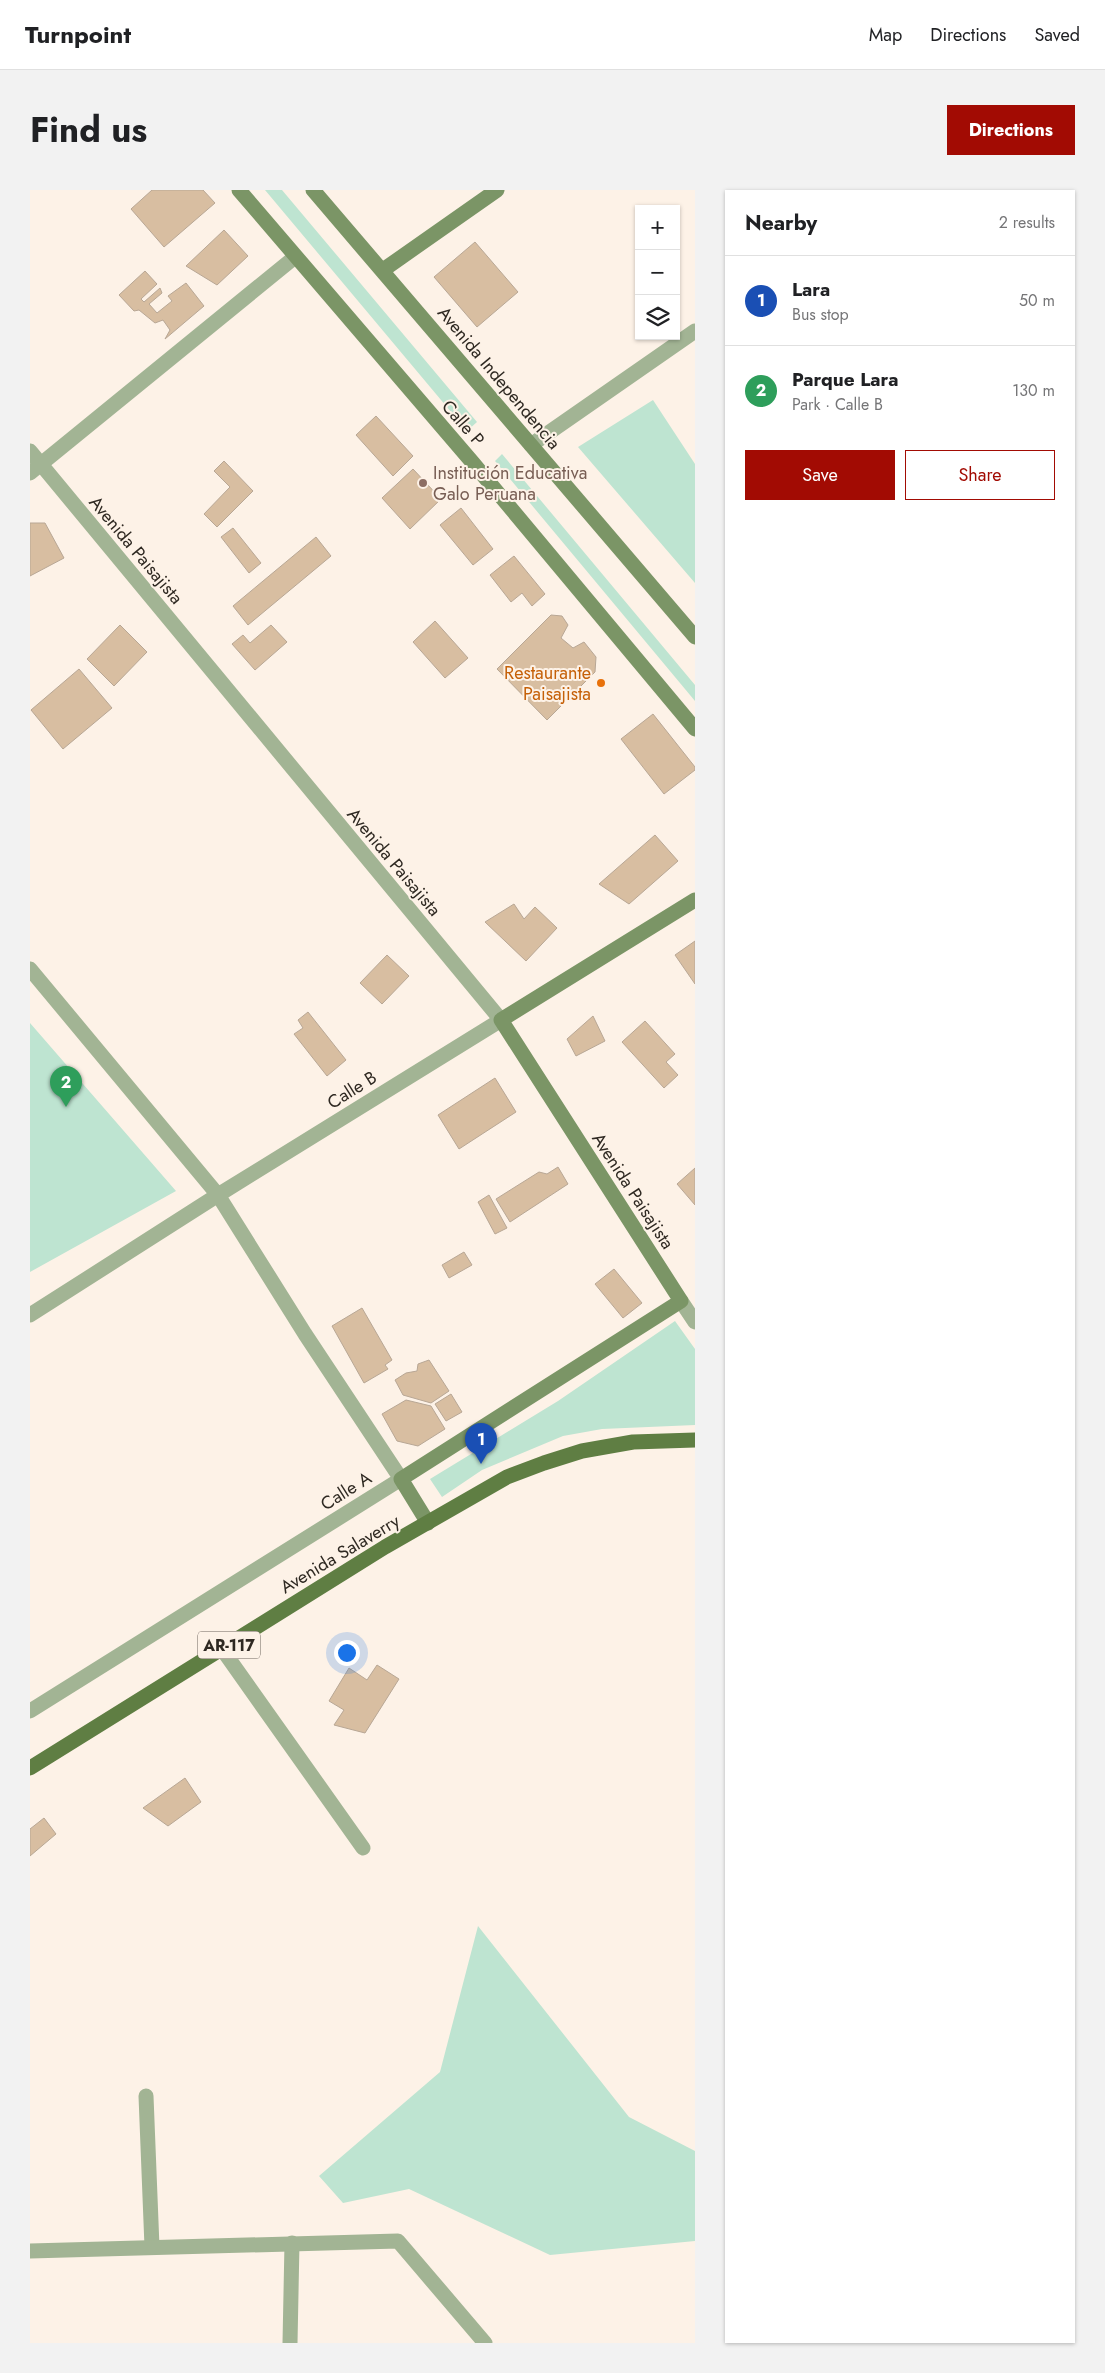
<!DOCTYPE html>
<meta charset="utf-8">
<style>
body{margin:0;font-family:Jost,sans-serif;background:#f2f2f2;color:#202124}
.controls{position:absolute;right:15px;top:15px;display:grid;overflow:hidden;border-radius:0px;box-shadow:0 1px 4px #0004}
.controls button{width:45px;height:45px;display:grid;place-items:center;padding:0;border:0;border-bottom:1px solid #e0e0e0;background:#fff;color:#202124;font:25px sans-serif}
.you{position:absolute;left:316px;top:1462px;width:18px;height:18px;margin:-12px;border:4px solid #fff;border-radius:50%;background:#1a73e8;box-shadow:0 0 0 8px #1a73e833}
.badge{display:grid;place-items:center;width:32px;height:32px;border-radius:50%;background:#a20b03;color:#fff;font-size:16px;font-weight:700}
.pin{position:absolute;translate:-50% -41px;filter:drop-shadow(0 1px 2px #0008)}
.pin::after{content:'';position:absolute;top:26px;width:18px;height:15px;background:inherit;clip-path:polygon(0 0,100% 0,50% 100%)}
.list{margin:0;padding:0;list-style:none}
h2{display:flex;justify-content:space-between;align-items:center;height:65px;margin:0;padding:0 20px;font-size:21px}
h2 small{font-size:16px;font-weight:400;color:#757577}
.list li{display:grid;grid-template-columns:32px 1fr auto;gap:15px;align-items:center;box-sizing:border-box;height:90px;padding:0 20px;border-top:1px solid #e0e0e0}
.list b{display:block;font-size:19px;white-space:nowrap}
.list p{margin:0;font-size:16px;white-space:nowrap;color:#757577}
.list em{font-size:16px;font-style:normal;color:#757577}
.actions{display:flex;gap:10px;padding:15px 20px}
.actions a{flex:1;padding:11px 0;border:1px solid #a20b03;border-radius:0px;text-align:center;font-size:18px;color:#a20b03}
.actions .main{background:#a20b03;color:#fff}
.icon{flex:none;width:28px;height:28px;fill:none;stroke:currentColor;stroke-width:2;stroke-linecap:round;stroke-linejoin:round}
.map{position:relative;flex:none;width:665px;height:2153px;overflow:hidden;border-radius:0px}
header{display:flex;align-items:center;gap:30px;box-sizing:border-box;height:70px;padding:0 25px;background:#fff;border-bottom:1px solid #e0e0e0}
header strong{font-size:24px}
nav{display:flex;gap:28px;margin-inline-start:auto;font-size:18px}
.intro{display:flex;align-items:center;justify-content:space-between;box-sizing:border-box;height:120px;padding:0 30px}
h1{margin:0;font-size:35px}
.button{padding:12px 22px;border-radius:0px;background:#a20b03;color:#fff;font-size:18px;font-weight:700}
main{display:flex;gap:30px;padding:0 30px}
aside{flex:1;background:#fff;border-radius:0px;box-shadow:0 1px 4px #0004}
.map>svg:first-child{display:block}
</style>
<header>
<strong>Turnpoint</strong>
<nav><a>Map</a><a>Directions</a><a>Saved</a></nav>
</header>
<div class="intro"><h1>Find us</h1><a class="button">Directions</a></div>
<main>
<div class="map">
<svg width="665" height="2153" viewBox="0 0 665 2153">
<rect width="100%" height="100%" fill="#fdf2e7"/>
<path fill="#bee4d1" d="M235,0H252L447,232L437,241Z
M623,210L665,274V393L548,257Z
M472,264L665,495V511L465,271Z
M0,833L146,1001L0,1082Z
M645,1131L665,1159V1235L572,1239L533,1246L452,1280L412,1307L400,1289L528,1211Z
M448,1736L599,1927L665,1961V2051L520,2065L379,1999L313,2013L289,1986L410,1882Z"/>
<path fill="#d8bea1" stroke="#b8a795" d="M122,0H173L185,13L134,57L101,19Z
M194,40L218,66L187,95L156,76Z
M445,52L488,102L447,137L404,87Z
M115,81L127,94L111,109L114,112L130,98L132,103L119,114L127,123L142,111L138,106L156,93L174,116L135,149L140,140L133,130L125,133L109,120L104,121L89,105Z
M346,226L383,266L363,286L326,245Z
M194,271L223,301L187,337L174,324L200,297L184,281Z
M383,279L411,309L380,339L352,308Z
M431,318L463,359L443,375L410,335Z
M0,333H15L34,368L0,386Z
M203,338L231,373L219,383L191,347Z
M286,347L301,366L218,435L203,416Z
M484,366L515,404L502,416L492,403L481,412L460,385Z
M521,425L532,426L538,435L531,448L543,458L554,452L566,467L565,482L517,530L467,479Z
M405,431L438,468L415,488L383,452Z
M90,435L117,462L84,496L57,469Z
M241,435L257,452L225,480L202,454L213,445L220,453Z
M49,479L82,518L33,559L1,520Z
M623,524L665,577V580L634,604L591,549Z
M625,645L648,671L599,714L569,694Z
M484,714L494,729L505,717L527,738L496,771L455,732Z
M665,751V794L645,765Z
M357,765L379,786L352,814L330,793Z
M278,822L316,870L297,886L264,844L273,838L268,830Z
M563,826L575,851L546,866L537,849Z
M615,831L645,864L636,872L648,885L634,898L592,852Z
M465,888L486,922L429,959L408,925Z
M528,977L538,994L480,1032L466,1009L509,982L517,984Z
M665,978V1015L647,994Z
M459,1005L477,1038L465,1044L448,1012Z
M434,1062L442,1075L419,1088L412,1075Z
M584,1079L612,1113L593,1128L565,1094Z
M332,1118L362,1170L355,1175L358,1179L334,1193L302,1136Z
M399,1170L419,1201L401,1213L373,1205L365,1190L376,1183L387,1181L388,1174Z
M421,1204L432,1222L416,1231L405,1214Z
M376,1210L401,1216L415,1239L388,1256L367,1251L352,1224Z
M347,1475L369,1489L335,1543L304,1535L314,1520L299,1511L319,1478L337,1490Z
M155,1588L171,1612L138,1636L113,1618Z
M14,1628L26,1644L0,1666V1639Z"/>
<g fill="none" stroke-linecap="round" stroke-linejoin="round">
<path stroke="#a2b494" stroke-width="15" d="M192,1459L333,1658
M116,1906L122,2057
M260,2153L262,2053"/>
<path stroke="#a2b494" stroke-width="15" d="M501,255L665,141
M0,261L471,830L188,1005L0,1125
M0,283L265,67
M0,779L188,1005L275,1144L371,1289L0,1521
M651,1111L665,1132
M0,2061L368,2051L455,2153"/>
<path stroke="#7b9566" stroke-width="15" d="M209,0L443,273L665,539
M283,0L665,447
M353,80L467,0
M398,1333L371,1289L651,1111L471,830L665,710"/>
<path stroke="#5f7e43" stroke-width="15" d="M0,1578L355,1357L477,1287L514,1273L552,1261L603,1252L665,1250"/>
</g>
<circle fill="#8d6e63" stroke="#fdf2e7" stroke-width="2" cx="393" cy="293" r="5"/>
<circle fill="#e8710a" stroke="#fdf2e7" stroke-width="2" cx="571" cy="493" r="5"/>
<g text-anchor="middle" stroke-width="4" stroke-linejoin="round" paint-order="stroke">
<rect fill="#fdf2e7" stroke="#6d655d" stroke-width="1" x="168" y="1441.5" width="62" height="27" rx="4"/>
<g font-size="16" font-weight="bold" fill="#2f2922">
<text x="199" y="1461">AR-117</text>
</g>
<g font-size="18" fill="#2f2922" stroke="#fdf2e7">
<text transform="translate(469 188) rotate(50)" y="6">Avenida Independencia</text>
<text transform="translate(433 233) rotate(49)" y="6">Calle P</text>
<text transform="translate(106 360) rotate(50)" y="6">Avenida Paisajista</text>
<text transform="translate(364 672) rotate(50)" y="6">Avenida Paisajista</text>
<text transform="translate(322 900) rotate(-32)" y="6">Calle B</text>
<text transform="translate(603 1001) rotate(57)" y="6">Avenida Paisajista</text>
<text transform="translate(316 1301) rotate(-32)" y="6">Calle A</text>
<text transform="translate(310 1364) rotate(-31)" y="6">Avenida Salaverry</text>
</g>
<g font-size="18" fill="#785e54" stroke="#fdf2e7" text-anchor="start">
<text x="403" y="289">Institución Educativa<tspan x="403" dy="21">Galo Peruana</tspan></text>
</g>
<g font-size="18" fill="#c56008" stroke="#fdf2e7" text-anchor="end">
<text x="561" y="489">Restaurante<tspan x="561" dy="21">Paisajista</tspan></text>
</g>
</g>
</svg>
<div class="controls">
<button>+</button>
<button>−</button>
<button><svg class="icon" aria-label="layers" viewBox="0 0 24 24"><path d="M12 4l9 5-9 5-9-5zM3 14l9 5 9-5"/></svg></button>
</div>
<div class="you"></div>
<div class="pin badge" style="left:451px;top:1274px;background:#1a4fb4">1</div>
<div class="pin badge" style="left:36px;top:917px;background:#2e9e5b">2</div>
</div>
<aside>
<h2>Nearby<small>2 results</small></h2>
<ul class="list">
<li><span class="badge" style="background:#1a4fb4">1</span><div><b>Lara</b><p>Bus stop</p></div><em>50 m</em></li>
<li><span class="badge" style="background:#2e9e5b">2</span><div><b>Parque Lara</b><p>Park · Calle B</p></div><em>130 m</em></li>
</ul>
<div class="actions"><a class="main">Save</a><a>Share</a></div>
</aside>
</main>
